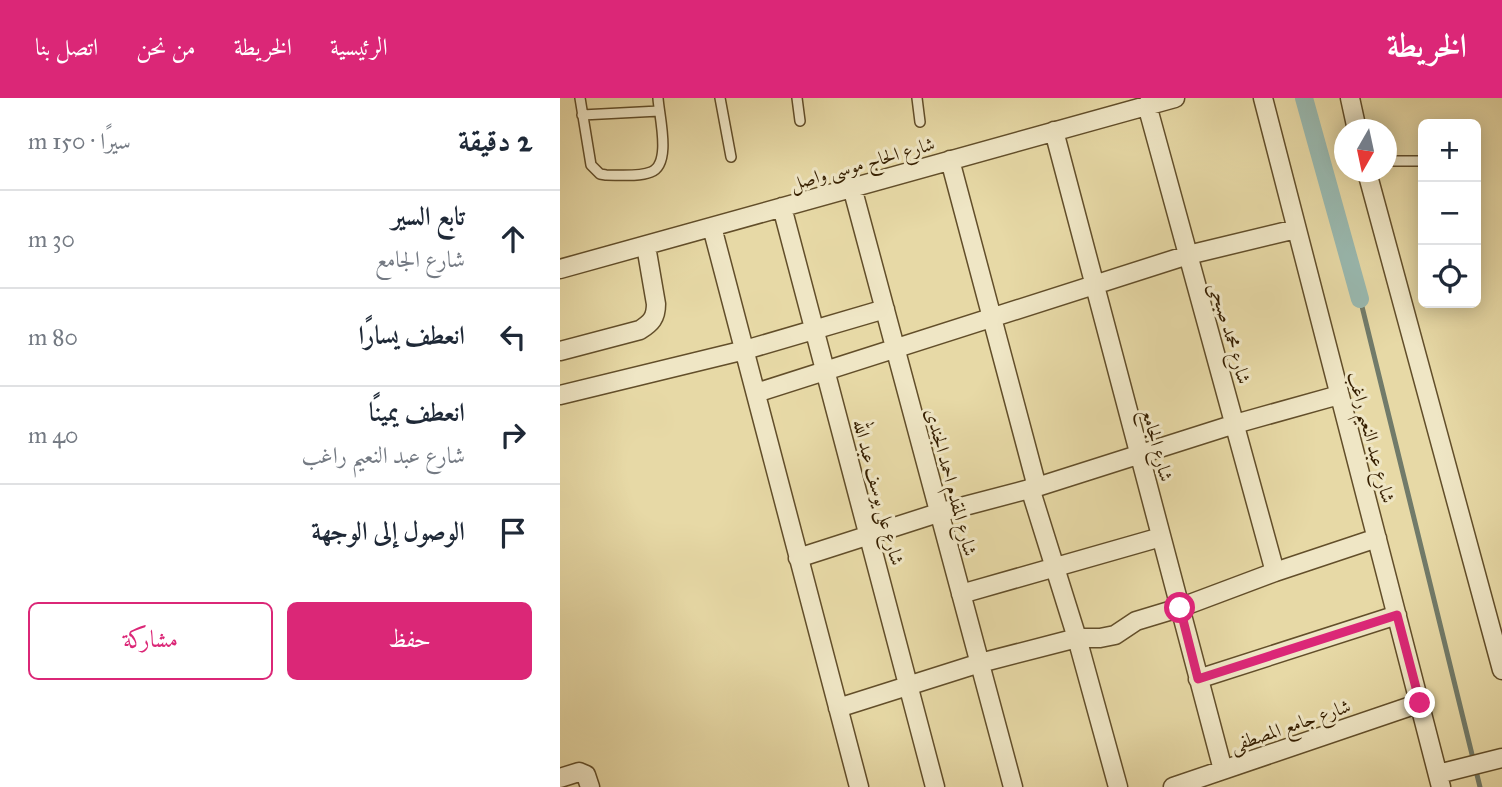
<!DOCTYPE html>
<html lang="ar">
<meta charset="utf-8">
<style>
body{margin:0;font-family:"IM FELL Great Primer",Amiri,serif;background:#f2f2f3;color:#1f2937;direction:rtl}
.controls{position:absolute;right:21px;top:21px;display:grid;overflow:hidden;border-radius:10px;box-shadow:0 4px 18px #0003}
.controls button{width:63px;height:63px;display:grid;place-items:center;padding:0;border:0;border-bottom:2px solid #e0e1e3;background:#fff;color:#1f2937;font:35px sans-serif}
.compass{position:absolute;left:774px;top:21px;width:63px;height:63px;border-radius:50%;background:#fff;box-shadow:0 4px 18px #0003;rotate:189deg}
.stop{position:absolute;width:21px;height:21px;margin:-16px;border:5px solid #db2777;border-radius:50%;background:#fff}
.stop.end{background:#db2777;border-color:#fff;box-shadow:0 2px 7px #0008}
.list{margin:0;padding:0;list-style:none}
h2{display:flex;justify-content:space-between;align-items:center;height:91px;margin:0;padding:0 28px;font-size:30px}
h2 small{font-size:23px;font-weight:400;color:#747a83}
.list li{display:grid;grid-template-columns:46px 1fr auto;gap:21px;align-items:center;box-sizing:border-box;height:98px;padding:0 28px;border-top:2px solid #e0e1e3}
.list b{display:block;font-size:26px;white-space:nowrap}
.list p{margin:0;font-size:23px;white-space:nowrap;color:#747a83}
.list em{font-size:23px;font-style:normal;color:#747a83}
.actions{display:flex;gap:14px;padding:21px 28px}
.actions a{flex:1;padding:16px 0;border:2px solid #db2777;border-radius:10px;text-align:center;font-size:24px;color:#db2777}
.actions .main{background:#db2777;color:#fff}
.icon{flex:none;width:38px;height:38px;fill:none;stroke:currentColor;stroke-width:2;stroke-linecap:round;stroke-linejoin:round}
.map{position:relative;flex:none;width:942px;height:689px;overflow:hidden;direction:ltr}
header{display:flex;align-items:center;gap:42px;box-sizing:border-box;height:98px;padding:0 35px;background:#db2777;color:#fff}
header strong{font-size:33px}
nav{display:flex;gap:38px;margin-inline-start:auto;font-size:24px}
main{display:flex}
aside{flex:1;background:#fff}
.map>svg:first-child{display:block}
</style>
<header>
<strong>الخريطة</strong>
<nav><a>الرئيسية</a><a>الخريطة</a><a>من نحن</a><a>اتصل بنا</a></nav>
</header>
<main>
<div class="map">
<svg width="942" height="689" viewBox="0 0 942 689">
<rect width="100%" height="100%" fill="#e7d9a6"/>
<filter id="stains"><feTurbulence type="fractalNoise" baseFrequency=".00286" numOctaves="4"/><feColorMatrix values="0 0 0 0 .2 0 0 0 0 .09 0 0 0 0 .02 0 0 0 .5 -.17"/></filter>
<radialGradient id="worn" r=".72"><stop offset=".6" stop-color="#630" stop-opacity="0"/><stop offset="1" stop-color="#630" stop-opacity=".3"/></radialGradient>
<g fill="none" stroke-linecap="round" stroke-linejoin="round">
<path stroke="#717b6a" stroke-width="5" d="M796,184L920,689"/>
<path stroke="#99b9b0" stroke-width="18" d="M744,0L800,201"/>
<g stroke="#624e2a" stroke-width="12">
<path id="lane" d="M20,0L31,67L40,76L46,77C59,77 79,79 91,74C112,66 99,18 98,0
M160,0L171,59
M237,0L240,23
M357,0L360,24
M22,17L99,13
M827,63H863"/>
</g>
<g stroke="#624e2a" stroke-width="21">
<path id="street" d="M703,0L881,689
M790,0L797,32
M587,7L715,474
M494,33L663,672
M390,62L477,389
M807,74L942,572
M292,89L453,689
M222,109L375,689
M152,129L299,689
M0,171L615,0
M0,253L80,232C91,225 96,220 96,206L86,148
M196,295L628,157L736,131
M0,297L185,252L325,211
M470,390L517,540L558,689
M238,460L378,415L477,389L675,326L779,297
M401,496L601,439
M638,581L837,517
M278,610L420,565L517,540H540L555,537L576,523L619,510L715,474L817,440
M878,676L942,660
M0,680L19,674L26,677L30,689
M613,689L860,605"/>
</g>
<use href="#lane" stroke="#efe6c5" stroke-width="9"/>
<use href="#street" stroke="#efe6c5" stroke-width="18"/>
</g>
<g fill="none" stroke-linecap="round" stroke-linejoin="round">
<path stroke="#db2777" stroke-width="9" d="M620,510L638,581L837,517L860,605"/>
</g>
<g text-anchor="middle" stroke-width="6" stroke-linejoin="round" paint-order="stroke">
<g font-size="19" fill="#361f00" stroke="#efe6c5">
<text transform="translate(302 65) rotate(-16)" y="7">شارع الحاج موسى واصل</text>
<text transform="translate(671 235) rotate(74)" y="7">شارع محمد صبحى</text>
<text transform="translate(812 339) rotate(75)" y="7">شارع عبد النعيم راغب</text>
<text transform="translate(598 347) rotate(75)" y="7">شارع الجامع</text>
<text transform="translate(392 384) rotate(75)" y="7">شارع المقدم احمد الجندى</text>
<text transform="translate(319 394) rotate(75)" y="7">شارع على يوسف عبد الله</text>
<text transform="translate(730 627) rotate(-19)" y="7">شارع جامع المصطفى</text>
</g>
</g>
<rect width="100%" height="100%" filter="url(#stains)"/>
<rect width="100%" height="100%" fill="url(#worn)"/>
</svg>
<div class="controls">
<button>+</button>
<button>−</button>
<button><svg class="icon" aria-label="locate" viewBox="0 0 24 24"><circle cx="12" cy="12" r="6"/><path d="M12 2v4M12 18v4M2 12h4M18 12h4"/></svg></button>
</div>
<svg class="compass" viewBox="-18 -18 36 36"><path d="M0-13l5 13h-10z" fill="#e53935"/><path d="M0 13l5-13h-10z" fill="#747a83"/></svg>
<div class="stop" style="left:620px;top:510px"></div>
<div class="stop end" style="left:860px;top:605px"></div>
</div>
<aside>
<h2>2 دقيقة<small>سيرًا · 150 m</small></h2>
<ul class="list">
<li><svg class="icon" aria-label="ahead" viewBox="0 0 24 24"><path d="M12 20V5M6 11l6-6 6 6"/></svg><div><b>تابع السير</b><p>شارع الجامع</p></div><em>30 m</em></li>
<li><svg class="icon" aria-label="left" viewBox="0 0 24 24"><path d="M17 20v-9H6M10 6l-5 5 5 5"/></svg><div><b>انعطف يسارًا</b></div><em>80 m</em></li>
<li><svg class="icon" aria-label="right" viewBox="0 0 24 24"><path d="M7 20v-9h11M14 6l5 5-5 5"/></svg><div><b>انعطف يمينًا</b><p>شارع عبد النعيم راغب</p></div><em>40 m</em></li>
<li><svg class="icon" aria-label="arrive" viewBox="0 0 24 24"><path d="M6 21V4h12l-3 4 3 4H6"/></svg><div><b>الوصول إلى الوجهة</b></div></li>
</ul>
<div class="actions"><a class="main">حفظ</a><a>مشاركة</a></div>
</aside>
</main>
